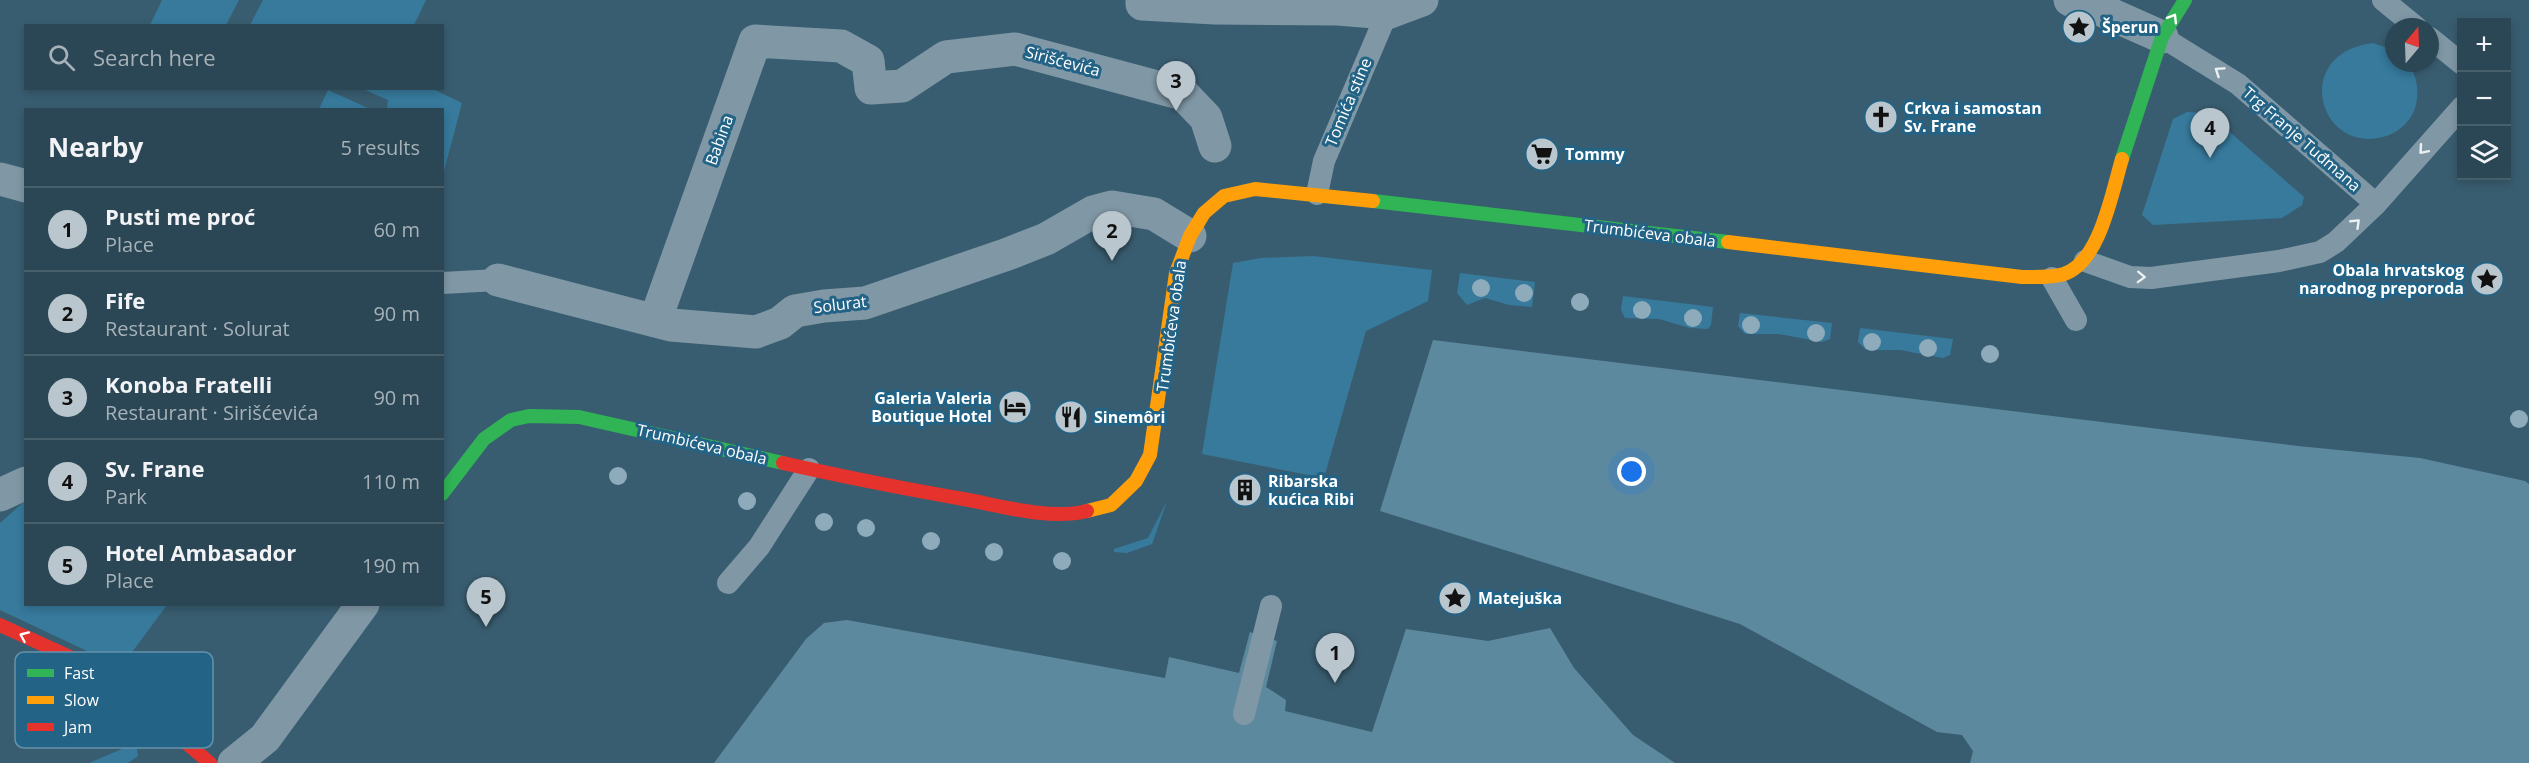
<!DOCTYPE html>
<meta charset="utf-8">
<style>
body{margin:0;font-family:"Open Sans",sans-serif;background:#334d5a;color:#f1f3f6}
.controls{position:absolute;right:18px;top:18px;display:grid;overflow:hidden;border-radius:0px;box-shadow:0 3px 9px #0003}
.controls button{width:54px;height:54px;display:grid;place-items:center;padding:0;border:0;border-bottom:2px solid #475e6b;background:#2b4654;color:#f1f3f6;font:30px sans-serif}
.compass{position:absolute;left:2385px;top:18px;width:54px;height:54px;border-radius:50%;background:#2b4654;box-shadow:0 3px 9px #0003;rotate:19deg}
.you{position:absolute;left:1632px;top:472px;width:21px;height:21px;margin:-15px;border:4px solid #fff;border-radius:50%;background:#1a73e8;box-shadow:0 0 0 9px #1a73e833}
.badge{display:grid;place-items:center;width:39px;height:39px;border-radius:50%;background:#bac6cd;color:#111;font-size:20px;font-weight:700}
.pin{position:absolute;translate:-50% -50px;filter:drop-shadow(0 2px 3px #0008)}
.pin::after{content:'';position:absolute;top:32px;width:21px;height:18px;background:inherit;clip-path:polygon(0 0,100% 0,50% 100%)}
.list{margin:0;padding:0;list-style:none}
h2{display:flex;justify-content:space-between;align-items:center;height:78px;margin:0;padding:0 24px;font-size:26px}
h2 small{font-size:20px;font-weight:400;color:#a6b1b8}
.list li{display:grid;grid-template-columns:39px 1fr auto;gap:18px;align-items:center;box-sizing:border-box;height:84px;padding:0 24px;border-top:2px solid #475e6b}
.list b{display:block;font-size:22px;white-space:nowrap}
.list p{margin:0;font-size:20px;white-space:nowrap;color:#a6b1b8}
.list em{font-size:20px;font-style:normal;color:#a6b1b8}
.icon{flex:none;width:33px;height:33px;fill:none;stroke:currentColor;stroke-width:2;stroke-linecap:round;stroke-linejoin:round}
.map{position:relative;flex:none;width:2529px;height:763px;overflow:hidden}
.search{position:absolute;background:#2b4654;box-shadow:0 3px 9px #0003;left:24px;top:24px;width:420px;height:66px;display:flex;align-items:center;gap:15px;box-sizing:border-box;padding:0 21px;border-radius:0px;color:#a6b1b8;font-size:22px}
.panel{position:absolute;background:#2b4654;box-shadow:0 3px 9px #0003;left:24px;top:108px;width:420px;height:498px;border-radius:0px}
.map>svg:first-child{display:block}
</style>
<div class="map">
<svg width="2529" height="763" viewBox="0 0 2529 763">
<rect width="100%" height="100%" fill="#395d70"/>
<path fill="#377a9c" d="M162,0H239L226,25H150Z
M263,0H426L414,25H250Z
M2373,43L2394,50V63H2408C2418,77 2420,95 2414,111C2408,124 2396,134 2383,137C2318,154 2291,53 2373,43Z
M363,89H433L462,103L443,175L442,110L387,109L388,100Z
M328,90L368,108L367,109H319Z
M2187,112L2208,113L2304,197L2302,205L2282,218L2153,225L2142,215L2173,119Z
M1313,256L1432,270L1428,301L1366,331L1324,478L1202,454L1233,263L1261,258Z
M1460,273L1535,282L1532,307L1509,305L1485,298L1467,305L1457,293Z
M1623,296L1713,307L1711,325L1708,329L1690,328L1659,319L1625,318L1621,310Z
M1740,313L1832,323L1830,339L1822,342L1779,334H1745L1738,326Z
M1860,328L1953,339L1950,355L1943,358L1900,350H1866L1858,342Z
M25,501L26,604L167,605L121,667L0,610V523Z
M1167,501L1152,544L1127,553L1114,552V549L1148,538Z
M136,743L138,756L128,763H89Z"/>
<path fill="#5d899f" d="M1433,340L2298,446L2420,458L2525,481L2529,484V763H1970L1973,751L1962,735L1937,732L1740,624L1380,511Z
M847,620L1165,678L1169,657L1239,673L1250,632L1277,641L1266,687L1286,700L1285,711L1372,732L1406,629L1488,641L1550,628L1574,668L1633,735L1675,763H714L806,639L824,623Z"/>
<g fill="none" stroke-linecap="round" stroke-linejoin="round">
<path stroke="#8098a6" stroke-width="22" d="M2383,0L2416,27
M2162,37L2238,84L2376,204
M2430,38L2462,64
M1317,194L1324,161L1387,13
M2085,261L2130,277L2151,278L2279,261L2320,252L2336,242L2376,204L2462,107
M2052,278L2076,320
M442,283L498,280
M728,583L759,547L809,469
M1244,714L1271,606"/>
<path stroke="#8098a6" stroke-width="33" d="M1142,0V4L1215,8L1338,9L1387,13L1422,0
M2070,0L2101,10L2162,37
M0,179L26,186
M498,280L671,325L756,332L780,323L795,311L824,306L865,303L1005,255L1046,239L1093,212L1112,207L1154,214L1190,236
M655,321L755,41L841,46L868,61L871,88L902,86L946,57L1015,49L1183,94L1206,118L1215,146
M0,495L26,483
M234,763L265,738L363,604"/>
<path stroke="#30b455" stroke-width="14" d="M2122,159L2162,37L2185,0
M1373,201L1728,242
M442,494L484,439L511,420L529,416L579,417L783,463"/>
<path stroke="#ff9f0a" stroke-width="14" d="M1728,242L2022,277C2036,277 2051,278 2064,274C2100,262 2112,192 2122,159
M1087,511L1111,505L1136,481L1150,455L1176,273L1190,236L1204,213L1224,196L1255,189L1373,201"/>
<path stroke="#e5322d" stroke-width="14" d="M783,463C844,477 906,489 969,500C1005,507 1051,520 1087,511
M0,625L68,656L121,688L210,763"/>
</g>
<g fill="#8dabba">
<circle cx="1481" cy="288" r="9"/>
<circle cx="1524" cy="293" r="9"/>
<circle cx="1580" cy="302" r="9"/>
<circle cx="1642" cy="310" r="9"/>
<circle cx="1693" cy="318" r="9"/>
<circle cx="1751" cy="325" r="9"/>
<circle cx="1816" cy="333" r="9"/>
<circle cx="1872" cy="342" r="9"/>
<circle cx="1928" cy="348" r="9"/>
<circle cx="1990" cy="354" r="9"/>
<circle cx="2519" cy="419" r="9"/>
<circle cx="618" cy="476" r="9"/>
<circle cx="747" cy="501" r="9"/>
<circle cx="824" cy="522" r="9"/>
<circle cx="866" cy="528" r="9"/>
<circle cx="931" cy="541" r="9"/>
<circle cx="994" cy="552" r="9"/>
<circle cx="1062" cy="561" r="9"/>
</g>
<defs><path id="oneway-chevron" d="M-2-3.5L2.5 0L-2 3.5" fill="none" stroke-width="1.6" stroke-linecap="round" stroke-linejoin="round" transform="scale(1.5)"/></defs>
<g stroke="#fff">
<use href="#oneway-chevron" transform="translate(2173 18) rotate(-58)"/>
<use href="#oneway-chevron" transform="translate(24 636) rotate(-156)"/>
</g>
<g stroke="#ecf0f2">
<use href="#oneway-chevron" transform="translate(2219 71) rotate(-146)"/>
<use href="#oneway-chevron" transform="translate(2423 150) rotate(131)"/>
<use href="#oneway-chevron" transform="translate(2356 223) rotate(-44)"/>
<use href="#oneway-chevron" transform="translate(2141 277) rotate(2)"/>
</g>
<defs>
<g id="sight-disc" transform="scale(1.725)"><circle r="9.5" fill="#bac6cd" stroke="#236386"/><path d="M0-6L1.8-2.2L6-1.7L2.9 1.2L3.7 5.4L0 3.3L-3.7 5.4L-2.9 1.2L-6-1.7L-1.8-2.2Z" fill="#111"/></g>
<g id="church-disc" transform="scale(1.725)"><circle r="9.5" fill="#bac6cd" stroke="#236386"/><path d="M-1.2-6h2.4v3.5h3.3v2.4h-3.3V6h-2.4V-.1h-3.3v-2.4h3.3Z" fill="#111"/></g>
<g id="supermarket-disc" transform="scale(1.725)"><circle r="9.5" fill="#bac6cd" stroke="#236386"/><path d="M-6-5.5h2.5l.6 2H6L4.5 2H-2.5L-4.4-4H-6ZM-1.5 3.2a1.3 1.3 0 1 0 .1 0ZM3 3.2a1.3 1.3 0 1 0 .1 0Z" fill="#111"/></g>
<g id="hotel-disc" transform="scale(1.725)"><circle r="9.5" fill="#bac6cd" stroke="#236386"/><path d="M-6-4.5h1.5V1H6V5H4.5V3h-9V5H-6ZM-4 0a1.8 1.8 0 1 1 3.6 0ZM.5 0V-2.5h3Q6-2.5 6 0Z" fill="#111"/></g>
<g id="restaurant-disc" transform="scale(1.725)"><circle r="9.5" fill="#bac6cd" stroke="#236386"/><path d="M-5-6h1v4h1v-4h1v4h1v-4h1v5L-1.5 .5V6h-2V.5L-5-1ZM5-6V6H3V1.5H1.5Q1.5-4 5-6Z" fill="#111"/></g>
<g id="building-disc" transform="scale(1.725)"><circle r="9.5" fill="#bac6cd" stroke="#236386"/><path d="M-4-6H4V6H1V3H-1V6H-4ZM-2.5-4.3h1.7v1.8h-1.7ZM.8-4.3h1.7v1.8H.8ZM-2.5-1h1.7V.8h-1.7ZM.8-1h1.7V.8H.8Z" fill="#111"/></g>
</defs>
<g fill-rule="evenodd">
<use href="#sight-disc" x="2079" y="27"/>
<use href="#church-disc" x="1881" y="117"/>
<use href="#supermarket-disc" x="1542" y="154"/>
<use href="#sight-disc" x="2487" y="279"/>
<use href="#hotel-disc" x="1015" y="407"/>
<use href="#restaurant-disc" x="1071" y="417"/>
<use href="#building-disc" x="1245" y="490"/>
<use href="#sight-disc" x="1455" y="598"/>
</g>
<g text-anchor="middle" stroke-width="6" stroke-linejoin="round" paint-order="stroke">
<g font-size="16" font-weight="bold" fill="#fff" stroke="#236386" text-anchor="start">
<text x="2102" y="33">Šperun</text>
<text x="1904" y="114">Crkva i samostan<tspan x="1904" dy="18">Sv. Frane</tspan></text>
<text x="1565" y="160">Tommy</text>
<text x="2464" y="276" text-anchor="end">Obala hrvatskog<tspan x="2464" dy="18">narodnog preporoda</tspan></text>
<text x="992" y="404" text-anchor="end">Galeria Valeria<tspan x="992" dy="18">Boutique Hotel</tspan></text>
<text x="1094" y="423">Sinemôri</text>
<text x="1268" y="487">Ribarska<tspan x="1268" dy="18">kućica Ribi</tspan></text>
<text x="1478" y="604">Matejuška</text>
</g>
<g font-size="16" fill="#fff" stroke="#236386">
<text transform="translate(1063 61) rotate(15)" y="6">Sirišćevića</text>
<text transform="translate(1348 102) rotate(-67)" y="6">Tomića stine</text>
<text transform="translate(2302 139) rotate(41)" y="6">Trg Franje Tuđmana</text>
<text transform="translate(719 140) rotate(-70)" y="6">Babina</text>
<text transform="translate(1650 233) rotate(7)" y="6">Trumbićeva obala</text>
<text transform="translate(840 304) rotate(-7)" y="6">Solurat</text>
<text transform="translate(1171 326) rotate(-82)" y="6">Trumbićeva obala</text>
<text transform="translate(702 444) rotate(13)" y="6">Trumbićeva obala</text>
</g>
</g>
<rect x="15" y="652" width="198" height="96" rx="9" fill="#236386" stroke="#6592aa" stroke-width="1.5"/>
<rect x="27" y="669" width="27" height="8" fill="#30b455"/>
<rect x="27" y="696" width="27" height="8" fill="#ff9f0a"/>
<rect x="27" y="723" width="27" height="8" fill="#e5322d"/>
<g font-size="16" fill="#fff">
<text x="64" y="679">Fast</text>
<text x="64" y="706">Slow</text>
<text x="64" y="733">Jam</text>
</g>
</svg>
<div class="controls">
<button>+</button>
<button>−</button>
<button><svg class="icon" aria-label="layers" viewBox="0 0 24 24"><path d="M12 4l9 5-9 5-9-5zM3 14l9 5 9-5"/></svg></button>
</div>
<svg class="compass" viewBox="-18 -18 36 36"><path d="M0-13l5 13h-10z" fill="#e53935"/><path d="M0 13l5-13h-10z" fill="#a6b1b8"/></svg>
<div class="you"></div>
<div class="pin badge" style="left:1335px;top:683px">1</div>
<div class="pin badge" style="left:1112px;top:261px">2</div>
<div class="pin badge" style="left:1176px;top:111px">3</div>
<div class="pin badge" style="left:2210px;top:158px">4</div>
<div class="pin badge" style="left:486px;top:627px">5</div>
<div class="search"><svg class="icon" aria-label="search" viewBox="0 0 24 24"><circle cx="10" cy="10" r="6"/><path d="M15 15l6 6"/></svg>Search here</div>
<section class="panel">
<h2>Nearby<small>5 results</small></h2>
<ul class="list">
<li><span class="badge">1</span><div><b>Pusti me proć</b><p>Place</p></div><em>60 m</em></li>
<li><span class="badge">2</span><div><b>Fife</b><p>Restaurant · Solurat</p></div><em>90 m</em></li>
<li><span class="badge">3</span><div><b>Konoba Fratelli</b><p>Restaurant · Sirišćevića</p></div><em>90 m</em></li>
<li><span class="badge">4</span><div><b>Sv. Frane</b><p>Park</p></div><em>110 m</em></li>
<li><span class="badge">5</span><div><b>Hotel Ambasador</b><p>Place</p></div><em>190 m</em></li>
</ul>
</section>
</div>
